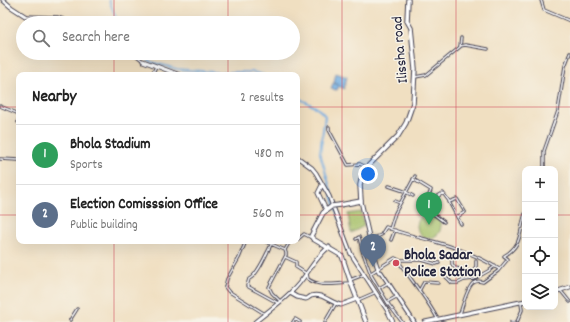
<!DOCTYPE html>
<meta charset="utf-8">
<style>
body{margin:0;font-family:Dekko,sans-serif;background:#f6f6f6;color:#222}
.controls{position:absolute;right:12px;bottom:12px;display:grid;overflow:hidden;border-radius:8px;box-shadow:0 4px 16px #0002}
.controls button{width:36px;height:36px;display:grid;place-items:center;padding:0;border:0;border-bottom:1px solid #e0e0e0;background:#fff;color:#222;font:20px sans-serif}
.you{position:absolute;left:368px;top:174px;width:14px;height:14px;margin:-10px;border:3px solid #fff;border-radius:50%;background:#1a73e8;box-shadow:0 0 0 6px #1a73e833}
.badge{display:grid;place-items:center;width:26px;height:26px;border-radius:50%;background:#7c3aed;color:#fff;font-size:13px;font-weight:700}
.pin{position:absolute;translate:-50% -33px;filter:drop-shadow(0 1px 2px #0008)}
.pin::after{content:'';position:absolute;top:21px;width:14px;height:12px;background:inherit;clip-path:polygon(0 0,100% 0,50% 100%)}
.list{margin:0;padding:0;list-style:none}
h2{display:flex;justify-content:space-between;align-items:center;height:52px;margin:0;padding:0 16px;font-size:17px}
h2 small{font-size:13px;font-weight:400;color:#767676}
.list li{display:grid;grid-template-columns:26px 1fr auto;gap:12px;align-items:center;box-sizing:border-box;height:60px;padding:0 16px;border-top:1px solid #e0e0e0}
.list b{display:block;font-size:15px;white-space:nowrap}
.list p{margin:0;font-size:13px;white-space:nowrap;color:#767676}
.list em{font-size:13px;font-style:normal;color:#767676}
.icon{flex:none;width:22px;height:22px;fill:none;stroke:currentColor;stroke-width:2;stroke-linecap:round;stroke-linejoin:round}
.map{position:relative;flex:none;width:570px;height:322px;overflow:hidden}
.search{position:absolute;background:#fff;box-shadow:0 4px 16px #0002;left:16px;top:16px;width:284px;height:44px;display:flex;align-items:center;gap:10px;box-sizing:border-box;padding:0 14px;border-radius:22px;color:#767676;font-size:15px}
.panel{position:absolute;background:#fff;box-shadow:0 4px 16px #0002;left:16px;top:72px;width:284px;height:172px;border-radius:8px}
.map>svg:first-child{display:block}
</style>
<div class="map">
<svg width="570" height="322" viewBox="0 0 570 322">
<rect width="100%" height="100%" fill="#f7f3e8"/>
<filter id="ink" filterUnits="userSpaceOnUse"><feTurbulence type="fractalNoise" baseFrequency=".025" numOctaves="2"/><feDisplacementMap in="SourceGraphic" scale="8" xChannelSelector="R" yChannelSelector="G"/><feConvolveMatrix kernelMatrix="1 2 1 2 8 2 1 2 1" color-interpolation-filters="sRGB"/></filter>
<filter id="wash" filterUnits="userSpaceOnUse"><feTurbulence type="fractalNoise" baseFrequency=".012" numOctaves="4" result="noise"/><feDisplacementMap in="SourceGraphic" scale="16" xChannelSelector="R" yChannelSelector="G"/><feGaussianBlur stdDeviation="0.9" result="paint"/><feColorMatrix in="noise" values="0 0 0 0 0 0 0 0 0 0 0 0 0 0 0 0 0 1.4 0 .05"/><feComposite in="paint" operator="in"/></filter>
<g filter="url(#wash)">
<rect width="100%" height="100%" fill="#f0dfc1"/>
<path fill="#a4bf66" stroke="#637050" d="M361,212L364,226L351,233L348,214Z
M417 226a12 12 0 1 1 24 0a12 12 0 1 1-24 0Z"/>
<path fill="#70ace1" stroke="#49678e" d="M336,73L347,77L344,89L339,86L337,90L331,89L333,83L338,85L334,82Z"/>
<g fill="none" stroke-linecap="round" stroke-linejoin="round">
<path stroke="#70ace1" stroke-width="2" d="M109,0L118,23
M137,53L151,62L177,69L213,72H253L264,75
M297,97C306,103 320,107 325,116L320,153L339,219"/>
</g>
</g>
<g filter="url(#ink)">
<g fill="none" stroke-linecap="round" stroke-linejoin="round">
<g stroke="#413e4f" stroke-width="3.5">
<path id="street" d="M541,0L544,10L570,21
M25,16L57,17L75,23
M460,46L465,45L488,49
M133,53L143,61
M152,75L156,66
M415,77L426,75L460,47L461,38
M0,106L19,114
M18,122L19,117
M329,127V130L348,165L360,164L366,167
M0,159L19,160
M544,169V151L558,111L565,66L570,53
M413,179L431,190L423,210L432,213L444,222
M389,186L404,191L413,196
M435,198L443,193L449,201
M395,201L400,203
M457,217L465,212L457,199L449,202L461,224
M390,229L395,213L415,176
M356,239L359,237L363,253L372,251
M297,240L304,234L310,237
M370,240L381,235L386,227C401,234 420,237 436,242C458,248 480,257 499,269
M391,240L395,230
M246,241L239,258L227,279L225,287L228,291L265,314
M264,241L285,250L289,243L294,241
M271,245C266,254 258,275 249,279L247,286L278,303
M363,253L370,272
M447,256L452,257V264L455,268L473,272L476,266V261
M285,257L296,262V267L307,274L308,279C321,288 336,283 351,283
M398,260H422L436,264L439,263
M446,277L452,283H458L464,280L474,279L490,270L495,266
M350,280L363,275
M379,288L388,283
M419,291L424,282L438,283
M561,291L570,302
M358,300L374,293
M280,301L272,293L269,287L286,255V253L285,250
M387,302L396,297
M460,314C462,307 468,287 473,283C476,281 480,281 483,282L498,271L508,259L504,256C523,245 519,232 525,214
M70,320L77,309
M293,322L295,319L300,322
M325,322L336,303
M402,322L389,305L371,275V273L395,258L397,259C410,279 426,297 437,318
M511,322H514
M517,322L522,310L521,303"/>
</g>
<g stroke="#413e4f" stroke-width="5">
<path id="secondary" d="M3,0L11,7L25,16
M143,61L180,75
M297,157L312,168L316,173L329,196L351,254L387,310L393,322
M322,185L318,193L326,210
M361,201L373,254L379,272H381L414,322
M555,292L570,287
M290,293L297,297L306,299C308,299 309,297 311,296C321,292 331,303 341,305L357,299
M255,322C267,312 280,303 291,292C306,279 313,259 329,247
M425,322L525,301"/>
</g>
<g stroke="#413e4f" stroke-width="5.5">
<path id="primary" d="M340,205L361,201L360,185L363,171L398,136L406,123L413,103L415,69L411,28L407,21L408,0
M332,206L323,213L311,236L313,239L342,256L351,283L366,322"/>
</g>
<use href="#street" stroke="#fff" stroke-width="1.5"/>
<use href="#secondary" stroke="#fff" stroke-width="3"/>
<use href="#primary" stroke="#fff" stroke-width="3.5"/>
<g stroke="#413e4f" stroke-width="5.5" stroke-linecap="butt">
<path id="primary-bridge" d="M332,206L340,205"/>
</g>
<use href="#primary-bridge" stroke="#fff" stroke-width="3.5"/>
</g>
</g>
<path fill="none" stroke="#d1495b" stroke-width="1" stroke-opacity="0.55" d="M114,0V23M228,0V23M342,0V322M456,0V322M114,53V75M228,53V75M0,107H19M297,107H570M0,215H19M297,215H525M555,215H570M114,241V322M228,241V322"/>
<circle fill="#d1495b" stroke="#f7f3e8" stroke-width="1.5" cx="396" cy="263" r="4"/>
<g text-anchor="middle" stroke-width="3" stroke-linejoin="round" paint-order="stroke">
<g font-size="15" fill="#22223b" stroke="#f7f3e8">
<text transform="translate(399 50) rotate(-95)" y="5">Ilissha road</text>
</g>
<g font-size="15" font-weight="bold" fill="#22223b" stroke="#f7f3e8" text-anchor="start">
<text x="404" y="259">Bhola Sadar<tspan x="404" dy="17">Police Station</tspan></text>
</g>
</g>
</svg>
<div class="controls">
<button>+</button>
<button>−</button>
<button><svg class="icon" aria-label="locate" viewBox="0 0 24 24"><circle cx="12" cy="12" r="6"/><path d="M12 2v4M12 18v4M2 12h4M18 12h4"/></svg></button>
<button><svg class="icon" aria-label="layers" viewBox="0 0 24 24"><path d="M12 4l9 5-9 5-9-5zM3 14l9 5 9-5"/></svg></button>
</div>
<div class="you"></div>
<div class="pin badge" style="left:429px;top:225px;background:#2e9e5b">1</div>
<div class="pin badge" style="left:373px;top:267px;background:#5c6f8a">2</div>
<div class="search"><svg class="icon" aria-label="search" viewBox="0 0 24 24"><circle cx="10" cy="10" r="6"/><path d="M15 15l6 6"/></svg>Search here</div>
<section class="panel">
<h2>Nearby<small>2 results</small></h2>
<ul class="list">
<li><span class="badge" style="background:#2e9e5b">1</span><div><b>Bhola Stadium</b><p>Sports</p></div><em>480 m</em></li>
<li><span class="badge" style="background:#5c6f8a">2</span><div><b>Election Comisssion Office</b><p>Public building</p></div><em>560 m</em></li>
</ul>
</section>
</div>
